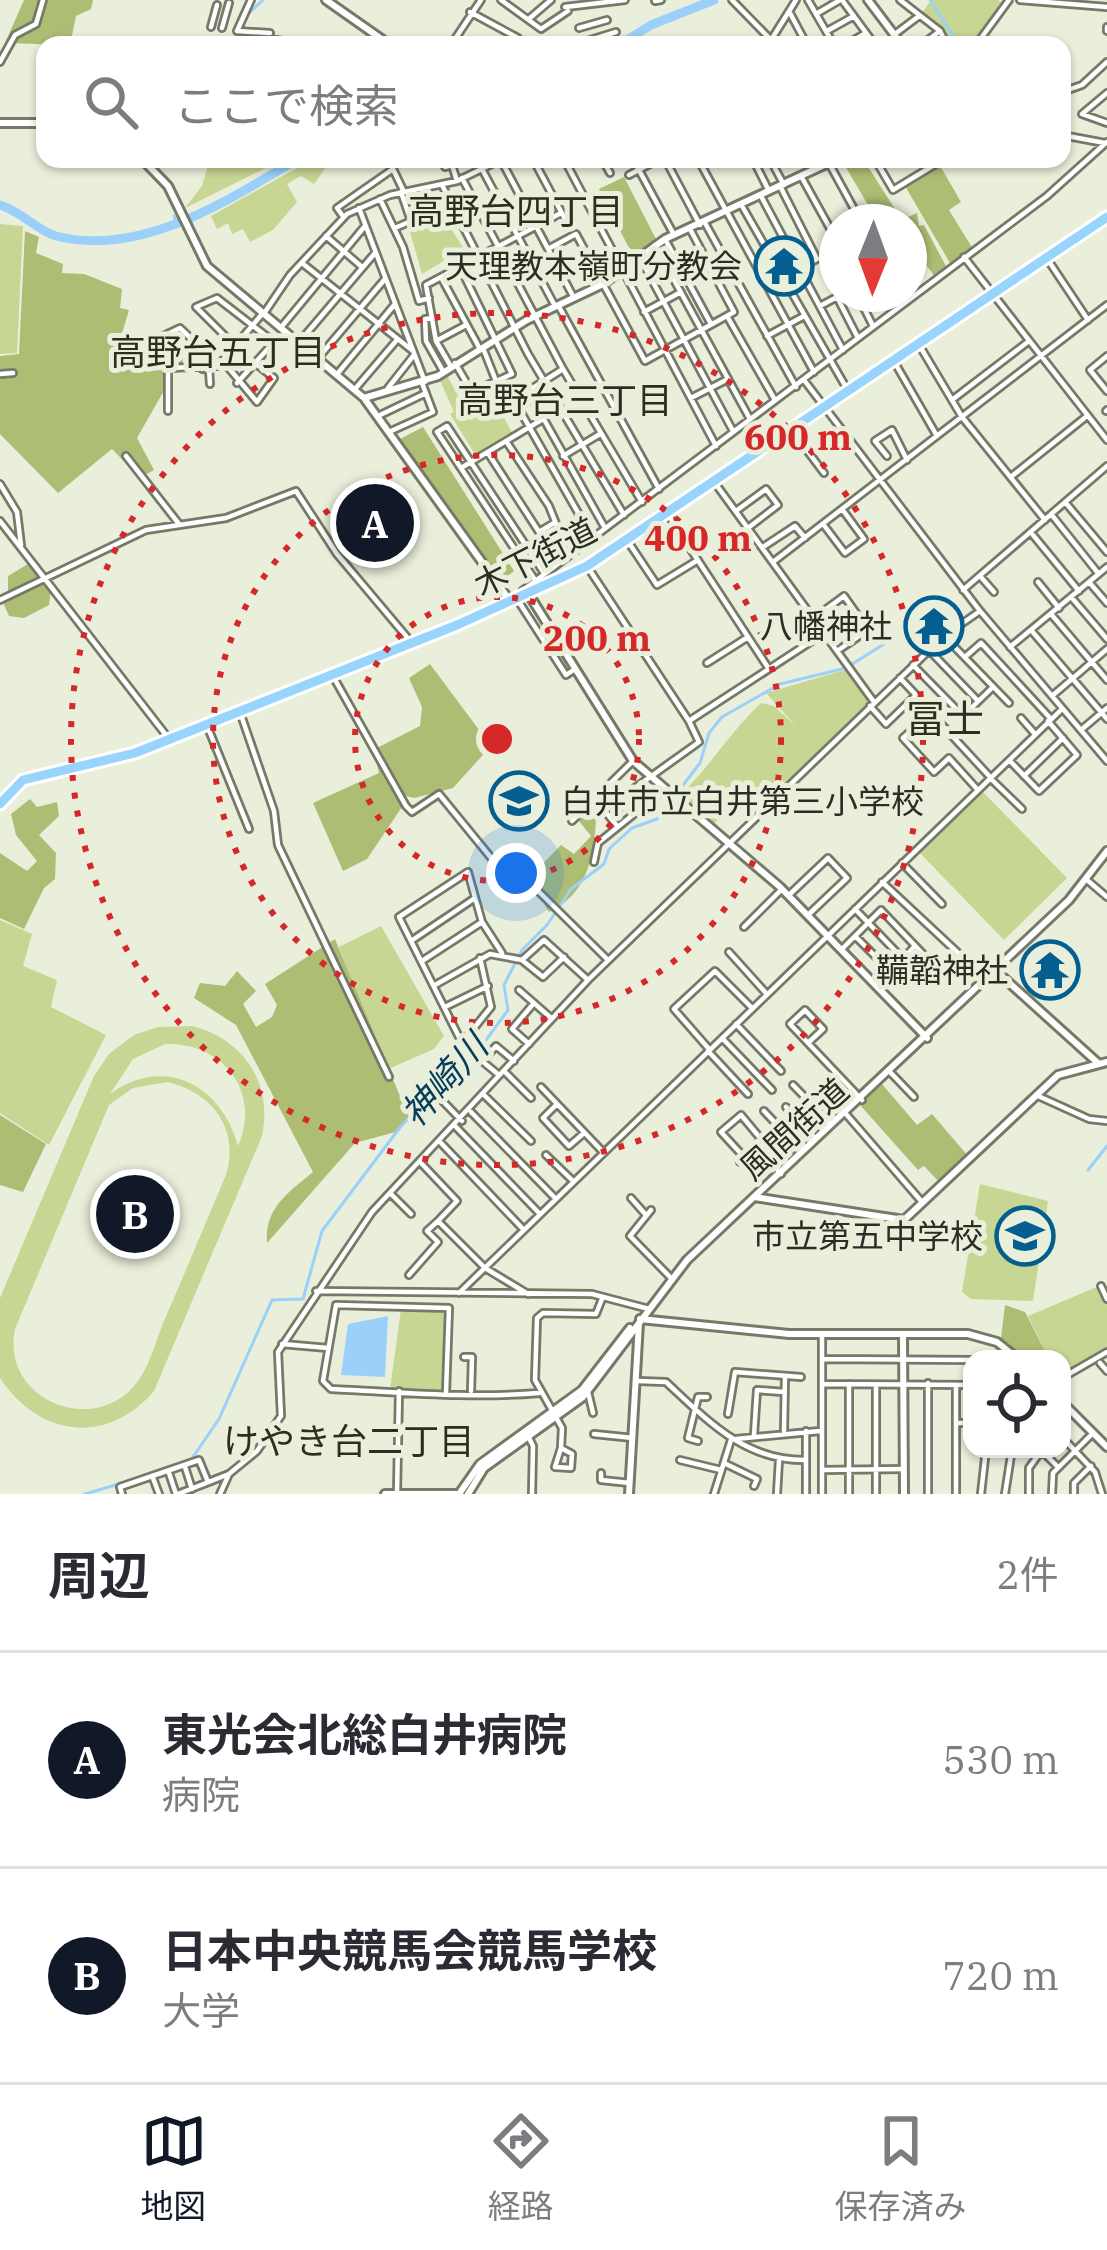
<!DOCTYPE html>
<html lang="ja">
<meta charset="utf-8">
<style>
body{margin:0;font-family:"IBM Plex Serif","Noto Sans JP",serif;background:#f7f7f7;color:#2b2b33}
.controls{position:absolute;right:36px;bottom:36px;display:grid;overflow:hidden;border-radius:24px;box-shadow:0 3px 9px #0004}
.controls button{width:108px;height:108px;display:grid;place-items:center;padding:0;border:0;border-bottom:3px solid #e1e1e2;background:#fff;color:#2b2b33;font:60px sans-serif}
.compass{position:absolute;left:819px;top:204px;width:108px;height:108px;border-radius:50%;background:#fff;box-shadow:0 3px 9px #0004;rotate:181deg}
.you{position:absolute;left:516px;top:873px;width:42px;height:42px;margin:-30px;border:9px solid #fff;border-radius:50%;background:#1a73e8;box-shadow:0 0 0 18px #1a73e833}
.badge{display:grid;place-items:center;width:78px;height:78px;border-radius:50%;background:#111827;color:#fff;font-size:39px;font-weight:700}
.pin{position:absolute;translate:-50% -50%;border:6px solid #fff;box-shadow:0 3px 12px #0006}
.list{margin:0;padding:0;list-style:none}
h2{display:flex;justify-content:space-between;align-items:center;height:156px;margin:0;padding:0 48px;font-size:51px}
h2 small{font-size:39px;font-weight:400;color:#7c7c81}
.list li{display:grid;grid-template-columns:78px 1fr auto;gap:36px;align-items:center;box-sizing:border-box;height:216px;padding:0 48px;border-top:3px solid #e1e1e2}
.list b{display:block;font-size:45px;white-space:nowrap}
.list p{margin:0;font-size:39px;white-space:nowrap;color:#7c7c81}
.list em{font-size:39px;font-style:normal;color:#7c7c81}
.icon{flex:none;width:66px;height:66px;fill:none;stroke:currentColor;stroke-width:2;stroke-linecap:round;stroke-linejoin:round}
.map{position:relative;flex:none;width:1107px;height:1494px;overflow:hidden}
.search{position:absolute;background:#fff;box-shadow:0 3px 9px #0004;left:36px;right:36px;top:36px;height:132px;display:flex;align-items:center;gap:30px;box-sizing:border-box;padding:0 42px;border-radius:24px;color:#7c7c81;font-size:45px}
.sheet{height:588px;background:#fff}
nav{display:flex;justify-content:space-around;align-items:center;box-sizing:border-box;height:168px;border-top:3px solid #e1e1e2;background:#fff;font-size:33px;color:#7c7c81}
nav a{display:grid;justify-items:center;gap:6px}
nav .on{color:#111827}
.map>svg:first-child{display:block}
</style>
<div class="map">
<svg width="1107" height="1494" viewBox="0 0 1107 1494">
<rect width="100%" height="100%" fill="#eaefdb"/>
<path fill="#c7d692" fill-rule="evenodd" d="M931,0H998L1004,4L974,45H949L939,26L921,15Z
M218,159H243L246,167L284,159L185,208L202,186L208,166Z
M313,159H332L314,184L301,176L287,184L297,202L273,230L250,242L243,229L232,234L228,223L217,229L211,216Z
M426,190L464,249L422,274L408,225L420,218L411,192Z
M0,224L23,226L17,353L0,354Z
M445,372L465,408L492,396L515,438L476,456L450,414L454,412L439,378Z
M848,669L869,704L763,807L743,793L713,825L679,796C711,766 729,733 761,703L774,706L796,726L766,693Z
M981,790L1067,878L1004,940L918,851Z
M0,920L32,934L23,966L57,980L51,1007L106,1035L49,1145L0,1113Z
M381,926L444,1036L434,1049L386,1070L339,947Z
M193,1026C244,1040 273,1083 262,1136L154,1391C107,1446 39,1437 0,1378V1298L94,1076L109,1054L134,1035L158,1027ZM165,1044C222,1042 262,1091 238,1146C222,1086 165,1054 110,1094L133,1059ZM167,1082C212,1092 240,1129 226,1175C205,1224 185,1273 164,1321C156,1340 150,1365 138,1381C96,1439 0,1400 15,1329L109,1105L133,1088Z
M980,1184L1048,1201L1033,1301L971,1299L962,1292Z
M1099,1286L1107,1305V1349L1062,1375V1359H1049L1028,1316Z
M401,1309L447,1313L441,1391L390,1389Z"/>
<path fill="#adbd73" d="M24,0H93L91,9L76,16L70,45L5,43Z
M841,159H863L902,220L917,213L919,226L924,225L947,268L935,277L927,266L912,276L909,222H878Z
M939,164L961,202L949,210L973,249L950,263L905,186Z
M624,177L657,241L633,256L599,189Z
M25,231L39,237L36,253L63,264L62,273L84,274L122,289L120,308L129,310L121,337L128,351L145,354L150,337L170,343L183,356L182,366H166V387L137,438L154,470L140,478L112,449L58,493L0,434V356L19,354Z
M423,427L514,571L502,580L400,439Z
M28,564L51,589L49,605L24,618L9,616L0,596L8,592V576Z
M430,664L491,746L453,788L414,798L398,794L402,807L367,859L343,871L313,803L379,773L373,750L420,726L422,707L409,678Z
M30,799L37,807L57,802L59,816L39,835L56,853L55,879L44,888L24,929L0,918V853L27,871L37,861L16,835L11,814Z
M584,812L596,819C594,855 588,894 549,912L529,878L561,845L574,854L591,836L579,821Z
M335,939L402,1101L427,1092L399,1131L355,1143L267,1243C264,1208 289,1192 313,1172L236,1025L194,998L200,983L225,986L237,971L256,991L243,1004L256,1027L272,1017L277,1005L265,984Z
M882,1084L917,1125L932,1114L968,1156L940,1183L924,1166L918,1170L860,1105Z
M0,1115L46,1144L23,1192L0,1185Z
M1005,1305L1025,1312L1049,1359H1022L1001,1338Z"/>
<path fill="#9ad0f9" d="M388,1316L385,1377L341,1375L348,1324Z"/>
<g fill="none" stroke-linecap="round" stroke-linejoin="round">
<path stroke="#9ad0f9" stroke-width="3" d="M930,0L959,45
M247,15L263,0
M617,40L618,45
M174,216L176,221
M1088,1170L1107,1146
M1102,1361L1107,1367
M191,1460L219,1419L272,1300L303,1299L322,1231L398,1130L457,1063L481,1047L508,1010L504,985L522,950L547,925L571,889L604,864L609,849L632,828L657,819L700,763L709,733L722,717L780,684L846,668L892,639
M85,1494L143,1477"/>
<path stroke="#9ad0f9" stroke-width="9" d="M619,45L651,25L714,0
M0,205C21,211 36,230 56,236C141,258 228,200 298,159"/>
<g stroke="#757a68" stroke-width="10">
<path id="minor" d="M251,0L237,31L270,33
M501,0L541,29L568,11
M732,0L772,41
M808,0L834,45
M842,0L875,45
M900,0L940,31L947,45
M1020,0L1107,7
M655,1L661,0
M565,7L625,0
M470,12L518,38L514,45
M790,13L807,45
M816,14L840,0
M530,18L551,0
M211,27L217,5
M222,28L229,3
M579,28L607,20
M827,31L854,16
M1107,31V27
M895,34L919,16
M584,42L616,32
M276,45V40L306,45
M451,45L481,0
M768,45L796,0
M845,45L866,33
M921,45L940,31
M976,45L1009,0
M0,62L15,35L36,24L43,0
M1062,92L1082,85L1107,62
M1107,93L1082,114L1107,123
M1062,135L1105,143
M533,159L565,219
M564,159L716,446
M602,159L610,173
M633,159L673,233
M665,159L700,225
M698,159L814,372
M753,159L769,191
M770,159L784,185
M875,159L893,190L944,159
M501,160L574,298
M830,165L853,207
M445,167L452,165L457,181
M482,169L555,306
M629,175L659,159
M801,176L837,241
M462,178L563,369L642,502
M442,185L528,354L624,515
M780,186L817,259L799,268
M761,196L843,350
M380,199L403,247L419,301L429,298
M742,206L847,389
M359,208L425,382
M342,215L337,208L393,169L404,192
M705,223L796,387
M395,228L411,221L401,192
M326,236L362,267
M665,239L711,324
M655,245L750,419
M548,249L576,234L645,361L734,312L690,229
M639,256L733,431
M964,257L1107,440
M1048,260L1088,320
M302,263L413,351
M441,277L480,349
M857,294L873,326
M558,305L659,489
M820,306L837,297L858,338
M265,312L290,275L347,214L390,195L457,181L502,159
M644,312L681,292
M727,316L775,400
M434,318L425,319L426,341L443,371
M283,325L365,226
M767,336L804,316
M301,340L375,253
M436,341L466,325
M918,343L962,417L1045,520
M200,347L184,349L161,337L180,328L200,347L202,369
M236,347L196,307L217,298L274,342L237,383
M483,348L496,381
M1107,356L1090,370L1107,391
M319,357L385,279
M223,361L257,402L274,378L255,363
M455,363L472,392L512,374L460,267
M895,363L937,436
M450,365L436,341L426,285L561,213
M209,369L210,384
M563,369L528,391L605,528
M338,373L395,304
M0,374L13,373
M502,379L593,539
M804,380L980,611L1107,761
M388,388L414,355
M355,389L396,341
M691,398L728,379
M952,400L1029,341
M168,411V368L218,366L263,313
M1106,411L1107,410
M378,416L426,393
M791,429L824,473
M389,432L433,412L422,383
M508,444L549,506L569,556
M488,453L539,532L554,523
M126,456L179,524
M563,456L600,434
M887,456L875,441L892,430L907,460
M461,468L543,419
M1012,476L1087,416
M715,483L874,702
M0,484L17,512L21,545
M1065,502L1107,552
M736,511L766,489L778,505L748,528
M667,513L769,669
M1051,514L1098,573
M0,521L169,739
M823,524L845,553L864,539L842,509
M1033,535L1079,591
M627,540L657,585L698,560
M763,547L795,526L805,538
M773,562L1107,305
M587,566L689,721
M980,576L994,592
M535,580L437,432L447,426L544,573
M1038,582L1059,608
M1089,582L1107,603
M963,590L1107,466
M522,591L1047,196L1107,142
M1072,598L1107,639
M517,599L566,675L575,669
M0,600L146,530L226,518L296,491L337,554L411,642
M1051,614L1107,680
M814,618L844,596L868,630L837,651
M1031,630L1107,719
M944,636L1009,703
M1010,647L1107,567
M929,650L978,701
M965,657L981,643L1051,719
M707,663L748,637
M913,665L963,716L993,687
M334,678L406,806L412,812L439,794L497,865
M1052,696L1107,649
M870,706L886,724L916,695L900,678
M240,712L274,811L278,845L389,1077
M1021,718L1035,734
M208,728L249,829
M1081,730L1107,708
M1010,761L1039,791L1077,755L1048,721
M1024,776L1063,738
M990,778L1022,809
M977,789L949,758L934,772L903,738L931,713L991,778
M572,821L633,761
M618,827L604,810L699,742L689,721L824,633
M594,862L598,843L665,789
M902,863L942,904
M520,873L608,960
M1087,880L1107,897
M882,882L986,979
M789,895L828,858L847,878L808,915
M855,909L903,959L913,948
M744,927L782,889
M855,936L889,970
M411,941L475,898
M841,950L881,910L923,954
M729,952L765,992
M480,958L491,1007L462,1043L399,917L468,872L482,922L502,953
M422,961L482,922
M523,961L543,977L564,957
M877,984L902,958
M435,985L490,954L522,960L544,940L588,980
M519,990L551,1018
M445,1007L488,986
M736,1024L781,1071
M722,1038L772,1090
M808,1043L823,1029L805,1010L790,1024L862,1100
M529,1044L512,1029L534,1003
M709,1049L674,1009L715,971L752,1008
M708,1051L748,1094
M505,1072L531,1098
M891,1073L914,1097
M499,1075L482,1061L496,1046L514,1061
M793,1085L831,1124
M541,1087L603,1152
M435,1093L462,1121
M484,1095L531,1141
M1036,1095L1089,1119L1107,1121
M556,1105L543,1118L569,1146L584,1133
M786,1107L815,1138
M764,1111L801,1150
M471,1112L555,1198
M846,1114L922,1202
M456,1127L539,1213
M441,1143L523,1229
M757,1146L781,1174
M546,1155L573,1181
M740,1162L761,1139L741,1115L721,1132L744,1157
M422,1164L457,1201L438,1221L485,1268L528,1294
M390,1193L411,1214
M631,1198L646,1215
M651,1210L630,1236L671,1278
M409,1275L438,1242L427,1231L438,1221
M1101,1286L1107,1299
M316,1291L592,1294L649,1309
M459,1293L1062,709
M822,1334V1494
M282,1344L328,1348
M464,1357H472L471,1391
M822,1359L972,1360
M1100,1363L1107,1371
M1062,1378L1107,1352
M638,1381L666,1382C708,1421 745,1461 806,1460V1431
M928,1383V1494
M822,1384L972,1385
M956,1386V1494
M588,1392L593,1413
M446,1393L449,1308L336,1305L323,1381L331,1389C399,1392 471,1399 539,1393
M728,1414L735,1372L801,1377
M956,1423H972
M784,1431L785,1377
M594,1434L633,1438
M754,1435L757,1390L784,1392
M1062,1437L1095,1472L1102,1494
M529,1438L533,1446L532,1494
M736,1439L820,1431
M698,1441L688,1438L698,1397H707
M561,1448L555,1467L571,1468L572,1454L561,1448L562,1428L535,1380L537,1318L543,1313L596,1314L602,1299
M1040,1449L1057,1466
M680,1460L721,1470
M806,1460V1494
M724,1463L757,1479L754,1486
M185,1467L192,1489
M822,1470L904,1469
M169,1473L176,1494
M601,1473V1480L630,1483
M153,1478L159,1494
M397,1493L399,1391
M122,1494L120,1487L199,1460L208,1482
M178,1494L229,1474
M220,1494L229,1474L257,1451L281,1416L278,1352L372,1212L588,980L944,636L980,611
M714,1494L731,1440
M777,1494L779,1460
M849,1494V1384
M876,1494V1386
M981,1494L986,1449
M1005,1494L1012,1449
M1029,1494V1468L1041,1451
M1052,1494L1053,1473L1093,1433
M1074,1494V1483L1091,1466"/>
</g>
<g stroke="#757a68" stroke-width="12">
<path id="tertiary" d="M326,0L390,45
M868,0L902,45
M0,123H45
M142,159L168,186L207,266L364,398L510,601
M364,398L438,376L527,320L603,284L665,239L837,159
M528,593L633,761L780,887L927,1038
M995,970L1099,1064
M754,1197L904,1220L1058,1075L1107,1062
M640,1319L789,1334H968L997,1342L1018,1359
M903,1336L904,1494
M1062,1402L1107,1447
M385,1494H457
M459,1494L480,1464L582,1390L630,1328
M468,1494L484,1468L583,1397L687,1260L1069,900L1107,851
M629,1494L639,1323"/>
</g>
<g stroke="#fff" stroke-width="15">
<path id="primary" d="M0,804L23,780L135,753L457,625L587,566L1107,217"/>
</g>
<use href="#minor" stroke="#fff" stroke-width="4.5"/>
<use href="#tertiary" stroke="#fff" stroke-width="6"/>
<use href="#primary" stroke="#99d4fc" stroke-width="9"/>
</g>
<g fill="none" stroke="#d62828" stroke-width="6" stroke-dasharray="6 12">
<circle cx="497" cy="739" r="142"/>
<circle cx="497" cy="739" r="284"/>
<circle cx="497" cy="739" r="426"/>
</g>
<defs>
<g id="temple-ring" transform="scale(3)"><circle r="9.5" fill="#eaefdb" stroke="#045f90" stroke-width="1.5"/><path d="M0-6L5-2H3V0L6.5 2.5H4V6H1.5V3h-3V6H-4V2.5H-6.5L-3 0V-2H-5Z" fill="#045f90"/></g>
<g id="school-ring" transform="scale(3)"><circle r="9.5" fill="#eaefdb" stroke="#045f90" stroke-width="1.5"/><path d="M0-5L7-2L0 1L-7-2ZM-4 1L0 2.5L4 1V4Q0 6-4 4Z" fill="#045f90"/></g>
</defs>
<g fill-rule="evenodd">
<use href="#temple-ring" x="784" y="266"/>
<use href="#temple-ring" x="934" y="626"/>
<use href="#school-ring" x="519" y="801"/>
<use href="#temple-ring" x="1050" y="970"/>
<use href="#school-ring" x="1025" y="1236"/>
</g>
<g text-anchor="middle" stroke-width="10" stroke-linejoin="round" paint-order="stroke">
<g font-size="33" fill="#2c2e26" stroke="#eaefdb" text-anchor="end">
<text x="742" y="278">天理教本嶺町分教会</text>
<text x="892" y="638">八幡神社</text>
<text x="561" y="813" text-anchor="start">白井市立白井第三小学校</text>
<text x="1008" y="982">鞴韜神社</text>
<text x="983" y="1248">市立第五中学校</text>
</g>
<g font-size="33" fill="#2c2e26" stroke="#eaefdb">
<text transform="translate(535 557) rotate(-27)" y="12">木下街道</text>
<text transform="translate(794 1129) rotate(-42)" y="12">風間街道</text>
</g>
<g font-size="36" fill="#2c2f20" stroke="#eaefdb">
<text x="516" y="224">高野台四丁目</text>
<text x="218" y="365">高野台五丁目</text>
<text x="565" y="413">高野台三丁目</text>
<text x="349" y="1454">けやき台二丁目</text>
</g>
<g font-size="36" font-style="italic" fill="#053d5d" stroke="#eaefdb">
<text transform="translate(444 1080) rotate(-48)" y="13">神崎川</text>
</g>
<g font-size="39" fill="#2c2f20" stroke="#eaefdb">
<text x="945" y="733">冨士</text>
</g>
</g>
<circle cx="497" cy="739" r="18" fill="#d62828" stroke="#eaefdb" stroke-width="6"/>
<g font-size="36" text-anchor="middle" font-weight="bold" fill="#d62828" stroke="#eaefdb" stroke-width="10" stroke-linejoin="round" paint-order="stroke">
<text x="798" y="450">600 m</text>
<text x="698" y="551">400 m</text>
<text x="597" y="651">200 m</text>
</g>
</svg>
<div class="controls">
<button><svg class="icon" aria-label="locate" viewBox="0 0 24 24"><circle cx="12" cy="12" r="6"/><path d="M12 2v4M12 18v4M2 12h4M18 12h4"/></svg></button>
</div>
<svg class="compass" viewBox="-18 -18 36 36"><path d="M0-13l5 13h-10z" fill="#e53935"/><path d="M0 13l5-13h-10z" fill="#7c7c81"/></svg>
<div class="you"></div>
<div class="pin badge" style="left:375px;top:523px">A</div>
<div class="pin badge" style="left:135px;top:1214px">B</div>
<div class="search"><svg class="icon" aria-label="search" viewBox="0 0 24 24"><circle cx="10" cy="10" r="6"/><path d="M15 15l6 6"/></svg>ここで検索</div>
</div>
<section class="sheet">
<h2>周辺<small>2件</small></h2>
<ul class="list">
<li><span class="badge">A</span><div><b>東光会北総白井病院</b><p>病院</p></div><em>530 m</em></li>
<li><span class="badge">B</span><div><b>日本中央競馬会競馬学校</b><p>大学</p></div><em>720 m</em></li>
</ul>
</section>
<nav>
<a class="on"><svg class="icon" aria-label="map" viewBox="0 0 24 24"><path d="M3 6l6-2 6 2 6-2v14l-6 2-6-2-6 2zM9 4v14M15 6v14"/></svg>地図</a>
<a><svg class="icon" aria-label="directions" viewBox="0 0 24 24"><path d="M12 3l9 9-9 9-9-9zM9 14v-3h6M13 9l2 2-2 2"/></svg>経路</a>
<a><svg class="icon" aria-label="saved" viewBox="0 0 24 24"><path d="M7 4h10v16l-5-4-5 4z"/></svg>保存済み</a>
</nav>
